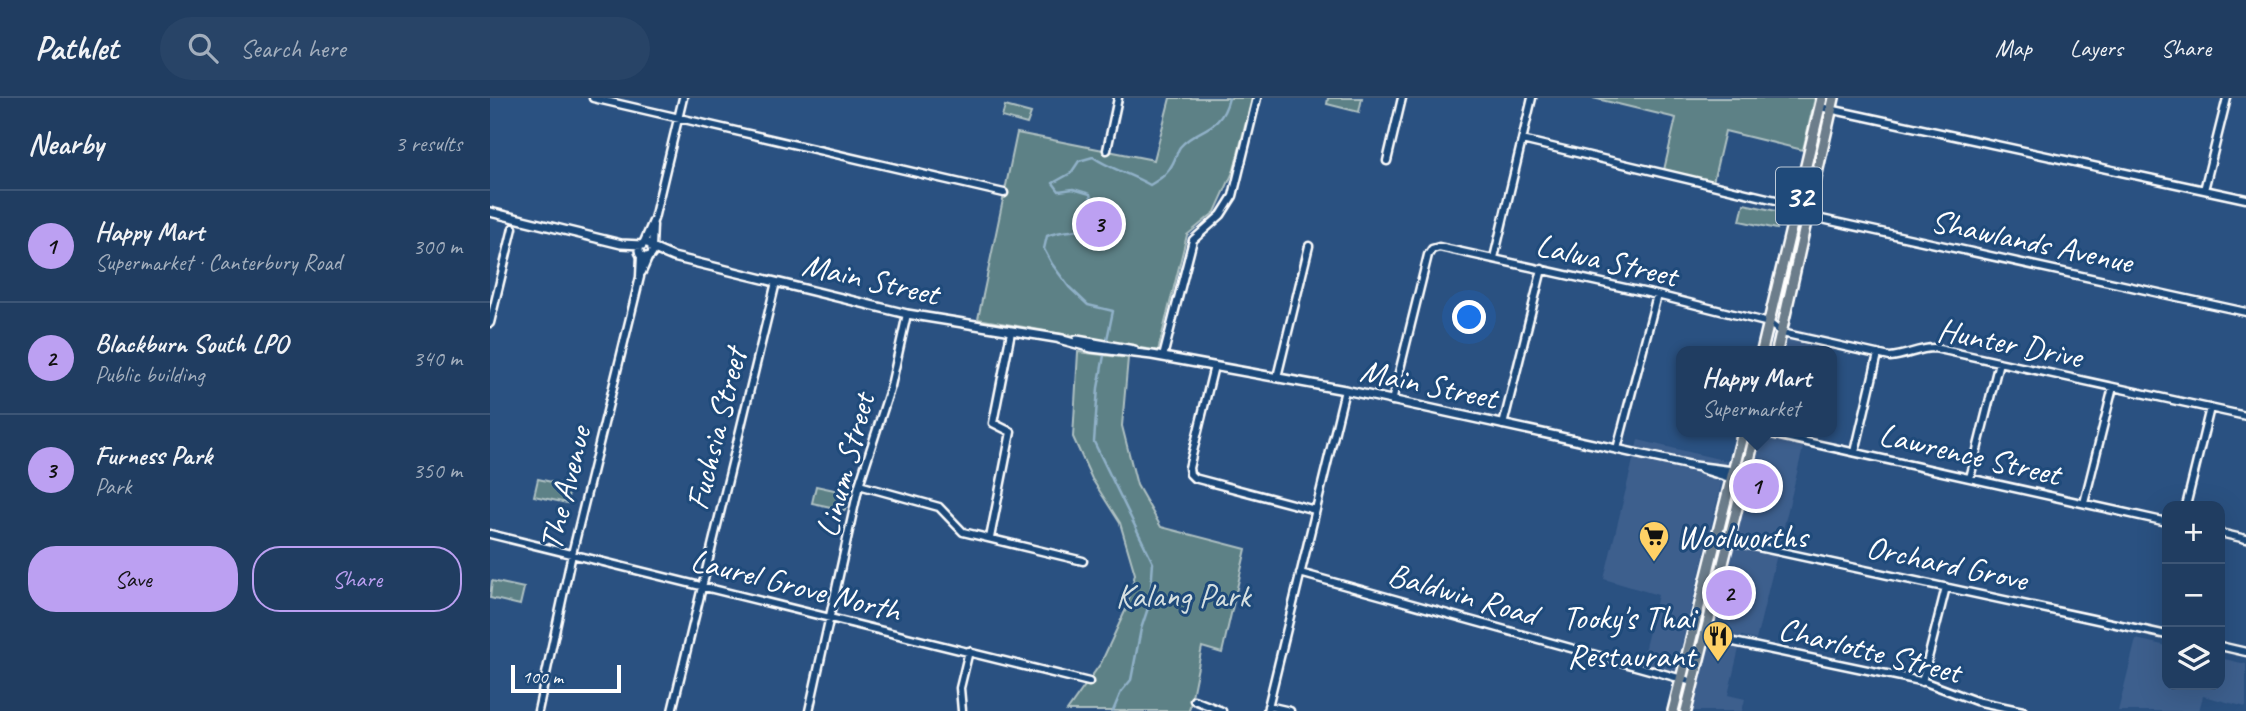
<!DOCTYPE html>
<meta charset="utf-8">
<style>
body{margin:0;font-family:Caveat,sans-serif;background:#284467;color:#f1f3f6}
.controls{position:absolute;right:21px;bottom:21px;display:grid;overflow:hidden;border-radius:14px;box-shadow:0 7px 28px #0002}
.controls button{width:63px;height:63px;display:grid;place-items:center;padding:0;border:0;border-bottom:2px solid #3d5676;background:#203d61;color:#f1f3f6;font:35px sans-serif}
.scale{position:absolute;left:21px;bottom:18px;width:110px;box-sizing:border-box;padding-left:7px;border:4px solid #fff;border-top:0;font-size:19px;line-height:24px;white-space:nowrap;color:#fff;-webkit-text-stroke:5px #1f4a7a;paint-order:stroke}
.you{position:absolute;left:980px;top:220px;width:24px;height:24px;margin:-18px;border:5px solid #fff;border-radius:50%;background:#1a73e8;box-shadow:0 0 0 10px #1a73e833}
.badge{display:grid;place-items:center;width:46px;height:46px;border-radius:50%;background:#bca0f2;color:#111;font-size:23px;font-weight:700}
.pin{position:absolute;translate:-50% -50%;border:4px solid #fff;box-shadow:0 2px 7px #0006}
.popup{position:absolute;left:1186px;top:248px;width:161px;height:91px;box-sizing:border-box;display:grid;place-content:center;border-radius:14px;background:#203d61;filter:drop-shadow(0 2px 5px #0005);font-size:23px;white-space:nowrap;color:#a2aebd}
.popup b{font-size:26px;color:#f1f3f6}
.popup::after{content:'';position:absolute;left:50%;top:100%;margin-left:-14px;border:14px solid transparent;border-top-color:#203d61}
.list{margin:0;padding:0;list-style:none}
h2{display:flex;justify-content:space-between;align-items:center;height:91px;margin:0;padding:0 28px;font-size:30px}
h2 small{font-size:23px;font-weight:400;color:#a2aebd}
.list li{display:grid;grid-template-columns:46px 1fr auto;gap:21px;align-items:center;box-sizing:border-box;height:112px;padding:0 28px;border-top:2px solid #3d5676}
.list b{display:block;font-size:26px;white-space:nowrap}
.list p{margin:0;font-size:23px;white-space:nowrap;color:#a2aebd}
.list em{font-size:23px;font-style:normal;color:#a2aebd}
.actions{display:flex;gap:14px;padding:21px 28px}
.actions a{flex:1;padding:16px 0;border:2px solid #bca0f2;border-radius:28px;text-align:center;font-size:24px;color:#bca0f2}
.actions .main{background:#bca0f2;color:#111}
.icon{flex:none;width:38px;height:38px;fill:none;stroke:currentColor;stroke-width:2;stroke-linecap:round;stroke-linejoin:round}
.map{position:relative;flex:none;width:1756px;height:613px;overflow:hidden}
header{display:flex;align-items:center;gap:42px;box-sizing:border-box;height:98px;padding:0 35px;background:#203d61;border-bottom:2px solid #3d5676}
header strong{font-size:33px}
nav{display:flex;gap:38px;margin-inline-start:auto;font-size:24px}
.search{width:490px;height:63px;background:#284467;display:flex;align-items:center;gap:18px;box-sizing:border-box;padding:0 24px;border-radius:38px;color:#a2aebd;font-size:26px}
main{display:flex}
aside{flex:1;background:#203d61}
.map>svg:first-child{display:block}
</style>
<header>
<strong>Pathlet</strong>
<div class="search"><svg class="icon" aria-label="search" viewBox="0 0 24 24"><circle cx="10" cy="10" r="6"/><path d="M15 15l6 6"/></svg>Search here</div>
<nav><a>Map</a><a>Layers</a><a>Share</a></nav>
</header>
<main>
<aside>
<h2>Nearby<small>3 results</small></h2>
<ul class="list">
<li><span class="badge">1</span><div><b>Happy Mart</b><p>Supermarket · Canterbury Road</p></div><em>300 m</em></li>
<li><span class="badge">2</span><div><b>Blackburn South LPO</b><p>Public building</p></div><em>340 m</em></li>
<li><span class="badge">3</span><div><b>Furness Park</b><p>Park</p></div><em>350 m</em></li>
</ul>
<div class="actions"><a class="main">Save</a><a>Share</a></div>
</aside>
<div class="map">
<svg width="1756" height="613" viewBox="0 0 1756 613">
<rect width="100%" height="100%" fill="#2a5181"/>
<filter id="ink" filterUnits="userSpaceOnUse"><feTurbulence type="fractalNoise" baseFrequency=".0143" numOctaves="2"/><feDisplacementMap in="SourceGraphic" scale="14" xChannelSelector="R" yChannelSelector="G"/><feConvolveMatrix kernelMatrix="1 2 1 2 8 2 1 2 1" color-interpolation-filters="sRGB"/></filter>
<g filter="url(#ink)">
<path fill="#3d5f8d" d="M1299,230L1340,239L1337,253H1293Z
M1272,334H1317L1266,542L1252,538L1238,597L1255,601L1252,613H1200Z
M1148,342L1237,363L1183,582L1149,573L1168,497L1114,481Z
M1646,541L1677,548V587H1730V560L1756,566V609L1713,598L1709,613H1628Z"/>
<path fill="#5d8186" stroke="#aec0c2" stroke-width="2" d="M680,0H762L744,72L725,114L697,137L668,253L488,221L527,35L664,62Z
M838,0H872L869,14L837,6Z
M1103,0H1325L1313,52L1235,33L1223,84L1174,72L1186,20Z
M515,8L541,15L537,26L512,19Z
M1254,106L1291,114L1287,131L1250,123Z
M588,254L638,260L632,328L647,387L671,429L756,451L732,555L712,549L699,613H577L611,565L637,509L645,476L630,425L602,381L583,339Z
M48,381L80,388L77,405L44,398Z
M326,388L358,395L355,412L322,405Z
M2,483L34,490L30,507L0,500Z"/>
<g fill="none" stroke-linecap="round" stroke-linejoin="round">
<path stroke="#90b1c8" stroke-width="2.5" d="M616,246L623,213L598,207L579,189L562,166L554,151L557,138C574,130 593,137 606,123L600,96L583,91L569,93L563,85L581,75L589,63L603,59C620,71 641,76 660,87C670,81 678,76 683,65C686,60 687,53 690,49C708,28 730,36 739,0
M615,252L608,290L604,344L663,465L660,504L651,531L641,582L631,594L623,613"/>
<g stroke="#fff" stroke-width="11">
<path id="minor" d="M103,0L514,95
M1330,9L1756,101
M1032,42L1307,107
M617,52L628,0
M897,63L912,0
M1714,92L1737,0
M1318,118L1756,214
M153,146L164,121L193,0
M162,149L163,127
M1004,160L1042,0
M152,174L159,158
M0,225L23,130
M673,259L703,142L731,117L743,98L767,0
M724,268L699,370L700,376L704,380L825,412
M787,279L819,148
M902,303L938,157L942,151L949,149L1167,197L1279,225L1292,235L1400,259C1416,258 1428,250 1444,250L1756,318
M1013,327L1052,171
M1272,334L1677,424
M1127,351L1167,197
M1365,354L1388,256
M1480,380L1509,264
M369,387L449,409L473,434L593,463
M1594,405L1623,289
M1696,408L1720,310
M1730,435L1756,441
M0,436L599,584
M500,440L521,334L503,325L521,234
M1226,440L1677,537
M810,475L1203,584
M1215,538L1435,584L1486,603L1533,613
M1730,548L1756,554
M1432,584L1456,489
M704,602L732,613
M778,608L800,613
M48,613L82,456L150,179L151,157
M182,613L286,184
M319,613L369,387L401,288L417,216
M472,613L470,590L479,553
M777,613L855,292"/>
</g>
<g stroke="#fff" stroke-width="12">
<path id="tertiary" d="M0,114L131,146L152,147
M149 152a7 7 0 1 1 14 0a7 7 0 1 1-14 0Z
M162,150L183,159L417,216L572,241
M569,241L602,250L662,257L855,292L1204,368L1243,373
M587,242L644,252
M1212,371L1241,380"/>
</g>
<g stroke="#fff" stroke-width="14">
<path id="primary" d="M1272,253L1332,0
M1287,253L1344,0
M1183,613L1253,334
M1196,613L1266,334"/>
</g>
<use href="#minor" stroke="#1f4a7a" stroke-width="6"/>
<use href="#tertiary" stroke="#1f4a7a" stroke-width="7"/>
<use href="#primary" stroke="#6c7d8b" stroke-width="9"/>
</g>
</g>
<defs>
<g id="supermarket-pin" transform="scale(1.575)"><path d="M0 17L-7.5 6A9.5 9.5 0 1 1 7.5 6Z" fill="#ffd166" stroke="#1f4a7a"/><path d="M-6-5.5h2.5l.6 2H6L4.5 2H-2.5L-4.4-4H-6ZM-1.5 3.2a1.3 1.3 0 1 0 .1 0ZM3 3.2a1.3 1.3 0 1 0 .1 0Z" fill="#111"/></g>
<g id="restaurant-pin" transform="scale(1.575)"><path d="M0 17L-7.5 6A9.5 9.5 0 1 1 7.5 6Z" fill="#ffd166" stroke="#1f4a7a"/><path d="M-5-6h1v4h1v-4h1v4h1v-4h1v5L-1.5 .5V6h-2V.5L-5-1ZM5-6V6H3V1.5H1.5Q1.5-4 5-6Z" fill="#111"/></g>
</defs>
<g fill-rule="evenodd">
<use href="#supermarket-pin" x="1164" y="438"/>
<use href="#restaurant-pin" x="1228" y="538"/>
</g>
<g text-anchor="middle" stroke-width="6" stroke-linejoin="round" paint-order="stroke">
<rect fill="#1f4a7a" stroke="#bcc9d7" stroke-width="2" x="1286" y="69.5" width="46" height="57" rx="5"/>
<g font-size="32" font-weight="bold" fill="#fff">
<text x="1309" y="109">32</text>
</g>
<g font-size="33" fill="#fff" stroke="#1f4a7a">
<text transform="translate(1542 142) rotate(12)" y="12">Shawlands Avenue</text>
<text transform="translate(1117 161) rotate(13)" y="12">Lalwa Street</text>
<text transform="translate(381 180) rotate(13)" y="12">Main Street</text>
<text transform="translate(1520 244) rotate(11)" y="12">Hunter Drive</text>
<text transform="translate(939 285) rotate(12)" y="12">Main Street</text>
<text transform="translate(225 331) rotate(-76)" y="12">Fuchsia Street</text>
<text transform="translate(1480 355) rotate(13)" y="12">Lawrence Street</text>
<text transform="translate(354 367) rotate(-75)" y="12">Linum Street</text>
<text transform="translate(74 390) rotate(-76)" y="12">The Avenue</text>
<text transform="translate(1457 464) rotate(12)" y="12">Orchard Grove</text>
<text transform="translate(306 486) rotate(14)" y="12">Laurel Grove North</text>
<text transform="translate(973 495) rotate(16)" y="12">Baldwin Road</text>
<text transform="translate(1380 551) rotate(14)" y="12">Charlotte Street</text>
</g>
<g font-size="33" fill="#fff" stroke="#1f4a7a" text-anchor="start">
<text x="1187" y="450">Woolworths</text>
<text x="1205" y="531" text-anchor="end">Tooky's Thai<tspan x="1205" dy="38">Restaurant</tspan></text>
</g>
<g font-size="33" fill="#d6e0e1" stroke="#1f4a7a">
<text x="693" y="509">Kalang Park</text>
</g>
</g>
</svg>
<div class="controls">
<button>+</button>
<button>−</button>
<button><svg class="icon" aria-label="layers" viewBox="0 0 24 24"><path d="M12 4l9 5-9 5-9-5zM3 14l9 5 9-5"/></svg></button>
</div>
<div class="scale">100 m</div>
<div class="you"></div>
<div class="pin badge" style="left:1266px;top:388px">1</div>
<div class="popup"><b>Happy Mart</b>Supermarket</div>
<div class="pin badge" style="left:1239px;top:495px">2</div>
<div class="pin badge" style="left:609px;top:126px">3</div>
</div>
</main>
